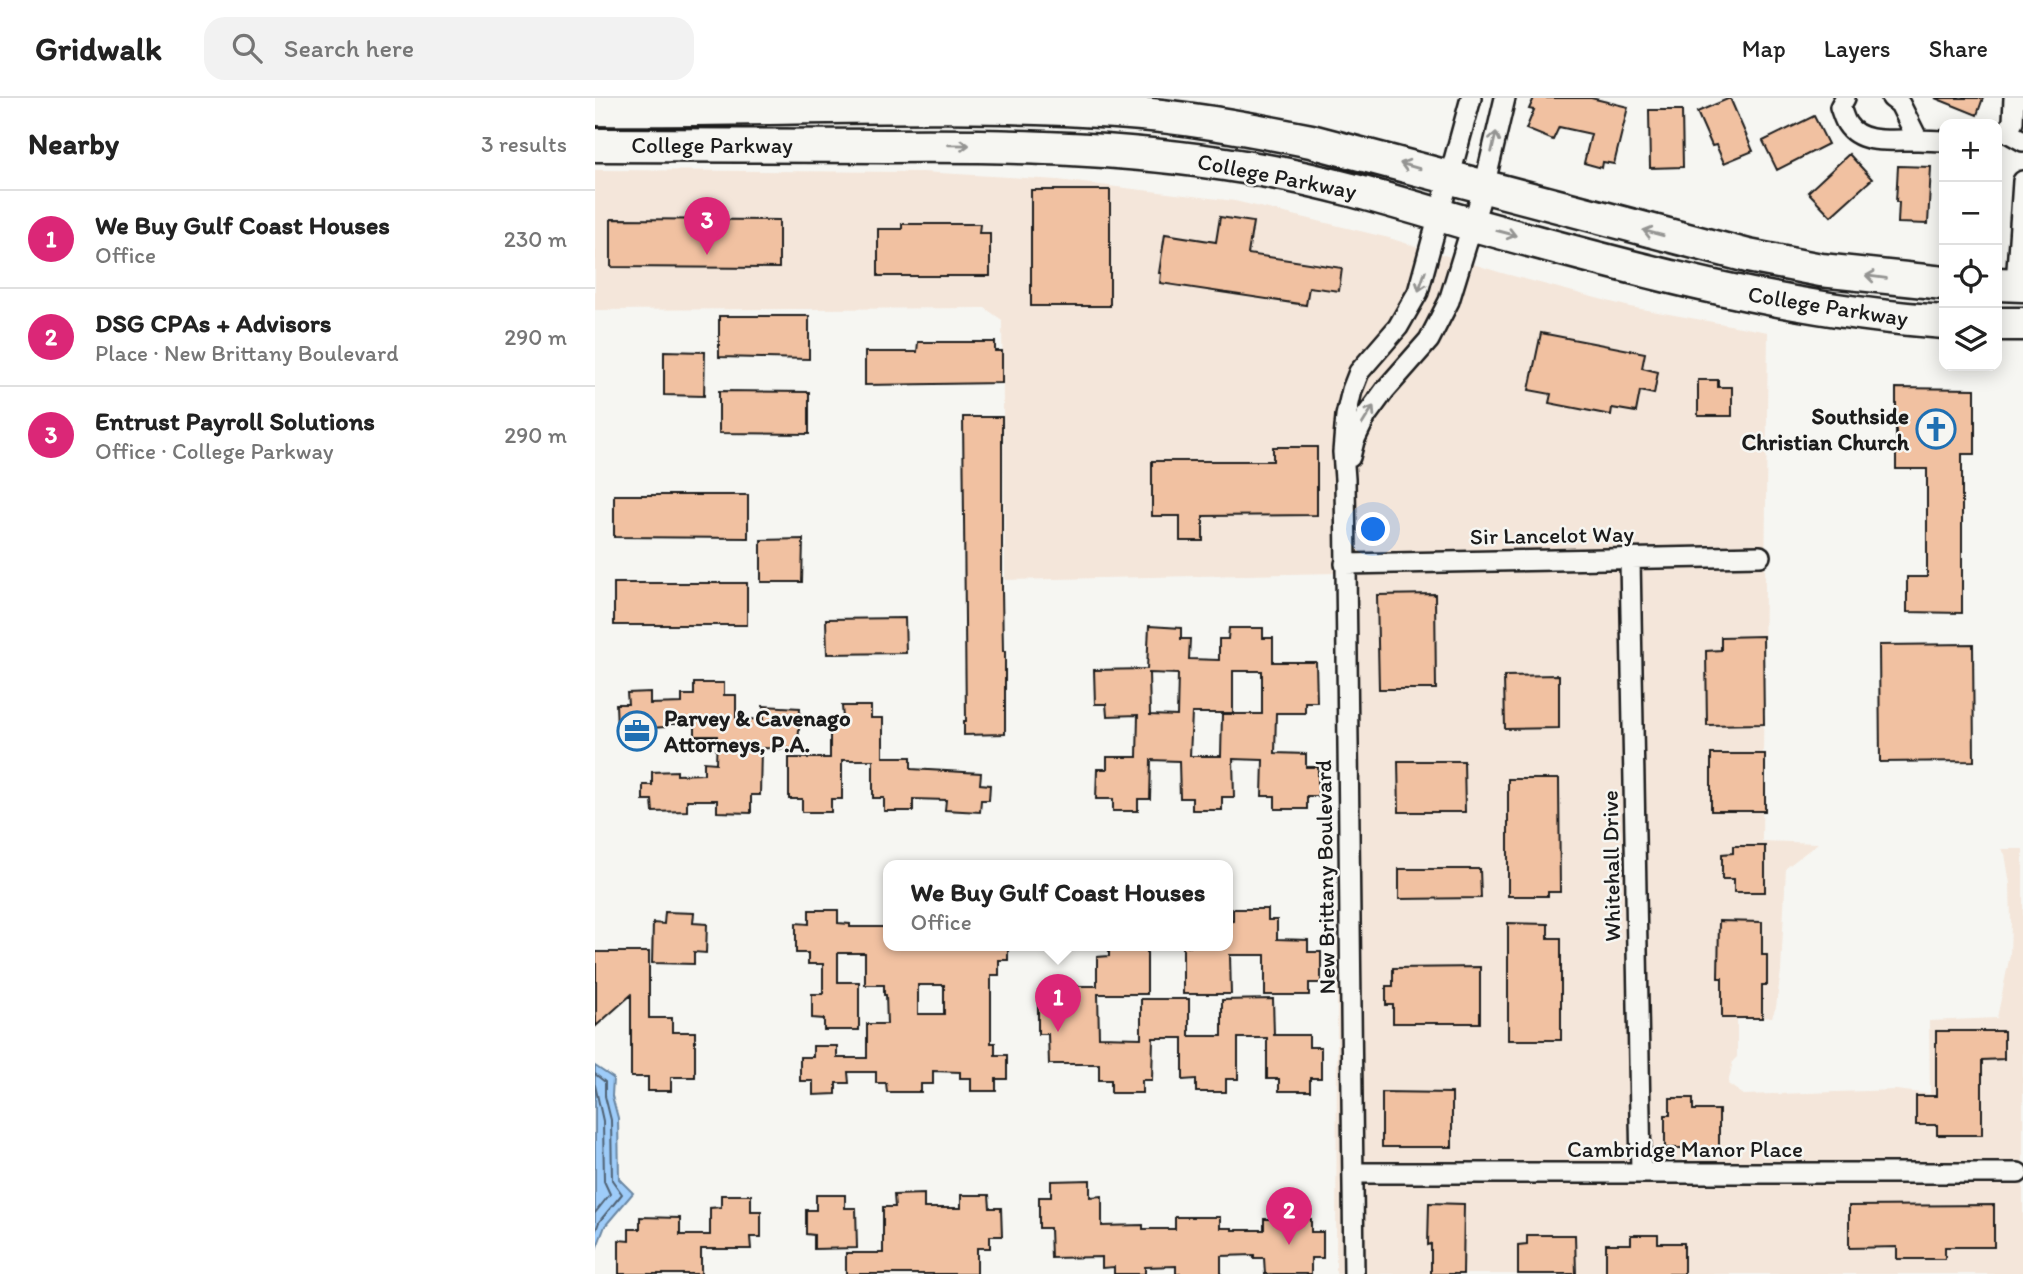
<!DOCTYPE html>
<meta charset="utf-8">
<style>
body{margin:0;font-family:Itim,sans-serif;background:#f2f2f2;color:#222}
.controls{position:absolute;right:21px;top:21px;display:grid;overflow:hidden;border-radius:14px;box-shadow:0 4px 18px #0003}
.controls button{width:63px;height:63px;display:grid;place-items:center;padding:0;border:0;border-bottom:2px solid #e0e0e0;background:#fff;color:#222;font:35px sans-serif}
.you{position:absolute;left:779px;top:432px;width:24px;height:24px;margin:-18px;border:5px solid #fff;border-radius:50%;background:#1a73e8;box-shadow:0 0 0 10px #1a73e833}
.badge{display:grid;place-items:center;width:46px;height:46px;border-radius:50%;background:#db2777;color:#fff;font-size:23px;font-weight:700}
.pin{position:absolute;translate:-50% -58px;filter:drop-shadow(0 2px 4px #0008)}
.pin::after{content:'';position:absolute;top:37px;width:24px;height:21px;background:inherit;clip-path:polygon(0 0,100% 0,50% 100%)}
.popup{position:absolute;left:288px;top:762px;width:350px;height:91px;box-sizing:border-box;display:grid;place-content:center;border-radius:14px;background:#fff;filter:drop-shadow(0 2px 5px #0005);font-size:23px;white-space:nowrap;color:#767676}
.popup b{font-size:26px;color:#222}
.popup::after{content:'';position:absolute;left:50%;top:100%;margin-left:-14px;border:14px solid transparent;border-top-color:#fff}
.list{margin:0;padding:0;list-style:none}
h2{display:flex;justify-content:space-between;align-items:center;height:91px;margin:0;padding:0 28px;font-size:30px}
h2 small{font-size:23px;font-weight:400;color:#767676}
.list li{display:grid;grid-template-columns:46px 1fr auto;gap:21px;align-items:center;box-sizing:border-box;height:98px;padding:0 28px;border-top:2px solid #e0e0e0}
.list b{display:block;font-size:26px;white-space:nowrap}
.list p{margin:0;font-size:23px;white-space:nowrap;color:#767676}
.list em{font-size:23px;font-style:normal;color:#767676}
.icon{flex:none;width:38px;height:38px;fill:none;stroke:currentColor;stroke-width:2;stroke-linecap:round;stroke-linejoin:round}
.map{position:relative;flex:none;width:1428px;height:1176px;overflow:hidden}
header{display:flex;align-items:center;gap:42px;box-sizing:border-box;height:98px;padding:0 35px;background:#fff;border-bottom:2px solid #e0e0e0}
header strong{font-size:33px}
nav{display:flex;gap:38px;margin-inline-start:auto;font-size:24px}
.search{width:490px;height:63px;background:#f2f2f2;display:flex;align-items:center;gap:18px;box-sizing:border-box;padding:0 24px;border-radius:21px;color:#767676;font-size:26px}
main{display:flex}
aside{flex:1;background:#fff}
.map>svg:first-child{display:block}
</style>
<header>
<strong>Gridwalk</strong>
<div class="search"><svg class="icon" aria-label="search" viewBox="0 0 24 24"><circle cx="10" cy="10" r="6"/><path d="M15 15l6 6"/></svg>Search here</div>
<nav><a>Map</a><a>Layers</a><a>Share</a></nav>
</header>
<main>
<aside>
<h2>Nearby<small>3 results</small></h2>
<ul class="list">
<li><span class="badge">1</span><div><b>We Buy Gulf Coast Houses</b><p>Office</p></div><em>230 m</em></li>
<li><span class="badge">2</span><div><b>DSG CPAs + Advisors</b><p>Place · New Brittany Boulevard</p></div><em>290 m</em></li>
<li><span class="badge">3</span><div><b>Entrust Payroll Solutions</b><p>Office · College Parkway</p></div><em>290 m</em></li>
</ul>
</aside>
<div class="map">
<svg width="1428" height="1176" viewBox="0 0 1428 1176">
<rect width="100%" height="100%" fill="#f6f6f2"/>
<filter id="ink" filterUnits="userSpaceOnUse"><feTurbulence type="fractalNoise" baseFrequency=".0143" numOctaves="2"/><feDisplacementMap in="SourceGraphic" scale="14" xChannelSelector="R" yChannelSelector="G"/><feConvolveMatrix kernelMatrix="1 2 1 2 8 2 1 2 1" color-interpolation-filters="sRGB"/></filter>
<g filter="url(#ink)">
<path fill="#f4e6da" d="M0,72L327,74L463,82L640,103L794,140L907,175L1035,209L1173,234L1167,743L1223,745L1191,770L1186,873L1181,909L1177,919L1142,921V959L1138,963L1133,986L1149,997L1301,992L1335,996L1334,923L1402,920L1415,857L1416,824L1415,786L1410,756L1406,751H1428V1176H741L744,475L410,482L407,222L390,210L0,212Z"/>
<path fill="#9eccf9" stroke="#6a86a1" stroke-width="2" d="M0,968L18,980L17,998L23,1020L24,1081L38,1095L10,1128L0,1154Z"/>
<g fill="none" stroke-linecap="round" stroke-linejoin="round">
<path stroke="#506274" stroke-width="2" d="M0,976L10,984V998L16,1022L17,1082L27,1096L4,1124L0,1135
M0,987L8,1023L9,1083L15,1096L0,1115"/>
</g>
<path fill="#f1c1a1" stroke="#1c1c1c" stroke-width="2" fill-rule="evenodd" d="M939,0H996L1033,9L1019,66L1008,64L1007,70L989,65L996,36L964,29L958,42L931,31L939,12L934,11Z
M1135,0L1158,53L1129,65L1121,47L1117,48L1102,14Z
M1340,0H1388L1382,17Z
M1054,12H1087L1088,69L1055,70Z
M1219,18L1233,46L1182,72L1168,43Z
M1254,56L1277,81L1236,118L1213,94Z
M1303,68L1336,69L1333,126L1303,125L1304,104H1301Z
M436,92H515V208H436Z
M625,119L658,124L653,156L747,170L744,193L714,189L711,207L565,185L566,175H564L570,136L621,144Z
M16,121L184,122V170L16,169Z
M307,126H385L384,135H395V178H283V131H307Z
M124,218H214V261L124,259Z
M946,235L1050,255L1047,270L1063,274L1059,296L1045,293L1041,314L1017,310L1016,317L954,305L956,296L934,292Z
M323,244H400V253H407V285L270,287V254H322Z
M69,253L110,254L109,298L69,297Z
M1103,282H1123V289H1137V318H1103Z
M1301,290L1380,291V356H1367V515L1312,514V479H1332V371H1301Z
M124,293L214,294V336L124,335Z
M368,319H407V493L408,553H410V636L369,637V623H371Z
M678,349H722V417L608,418V443H585V418H557V363H678Z
M19,397H153V440L19,439Z
M208,441L207,484H166V442Z
M19,485H152V527H19Z
M840,496L841,591H784L782,497Z
M310,520L311,555L232,556L231,521Z
M554,528L586,530V541H595L594,561L624,562V541H633L634,530H668V540H678V564H721L722,604H710V615H681L680,655L711,656V669H723V698H712V711H680V698H667L668,662L638,661L639,699H627V712H597V700H585L584,663L556,662L555,701H543V713H518V701H501L502,671H512V659H542L543,617L512,618L511,606H500L499,572L552,571ZM638,573H667V616H627L626,658H595L597,615H638ZM554,575L583,576L582,618L555,617Z
M1168,538L1169,626L1112,627L1111,553L1126,552V539Z
M1378,546L1379,663L1285,664L1284,547Z
M964,577V630L910,631L909,578Z
M99,585H129V597H141V620L168,622V608L205,610L203,651L166,650L165,697H156V715L122,714V702H92V713L58,714L57,702H48V687H57V674L82,673V677L109,676V664L121,665L122,638H100V626H70V629L56,630V641L32,642V629L22,630L21,606H33L32,595L55,594V606L87,605V597H99Z
M247,608H276V620H288V659H316V671L386,675L385,686L395,687L394,702H386L385,714L350,712L351,702L318,701V713H289V700H278V662H247V701H236V714H207V701H194V660H235V620H248Z
M1116,656H1170V713H1116Z
M803,663H869L870,714H804Z
M913,681H964L965,794H953V798H913Z
M1138,748H1170V794H1139V781H1127V756L1138,755Z
M804,771H885L886,800L804,801Z
M638,811H673V822H682V841L713,842V854H726V885H714V897H670V857H635L636,896H588V848H633V822L638,823Z
M214,812H243V825L255,826V829H293V848H413V862H404V877H396V945H400V957H412V981H401V993H376V980H365V974L338,973V986H326V994H292L291,985H281V974H253L254,985H241V996L218,997V983H205V959H218V948H242V960H272V926H292L291,897H289V887H270V855H243V884H264V932H229V921L217,920V896H228V866H213V855H201V825L214,826ZM323,887H349V916H323Z
M70,814L99,815L98,825L112,826L111,855L99,854V866L57,865L58,825L69,826Z
M1124,823L1167,824V857H1172V887H1167V920H1127V880H1123Z
M913,825L953,826V840H966V942H913Z
M514,848H552V896H503L504,939L546,940V901H594V938H627V902L678,901L679,937H714V949H726V980H715V993H684V981H672V940H643V981H631V994H601V981L588,982V940H558L557,982H547V995H516V982H504V966H454L453,936H443V901H454L453,888H502V859L514,858Z
M1,854H54V920H77V934H100V979H76V993H53V979H36V897L1,928Z
M885,869V925H798V907H791V888H798V870Z
M1341,933H1409V961L1387,962V1037H1342V1027H1321V998H1341Z
M787,994L857,995V1049H787Z
M1075,1000H1098V1012H1124V1050H1070V1017H1075Z
M495,1082V1099L507,1098V1128L548,1127V1131H580V1119H625V1130H637V1132H669V1121H716V1134H728V1160H716V1176H670L669,1160H659V1157L626,1158V1176H581V1168L550,1169V1176H519V1169L507,1170V1159L456,1160L455,1130H444V1099H456V1083Z
M329,1096V1110H366V1097H394L395,1110H406L407,1138H395V1150H382V1176H251V1155H288V1109H300L299,1097Z
M126,1097H156V1113H166V1139H155L156,1151H106V1176H24V1142L34,1143V1131H45V1119L85,1120V1137H115V1110L126,1109Z
M221,1097H250V1110H261L262,1150L219,1151V1137L211,1136V1112H221Z
M834,1105L869,1106L868,1176H836V1146L833,1147Z
M1399,1107V1149H1350V1161H1302V1149L1254,1150V1108Z
M932,1137H980L981,1176H923V1147L932,1146Z
M1036,1137H1063V1145H1089V1176H1011V1146H1036Z"/>
<g fill="none" stroke-linecap="round" stroke-linejoin="round">
<g stroke="#1c1c1c" stroke-width="24">
<path id="minor" d="M1250,0L1245,9C1247,14 1249,22 1252,26C1266,48 1301,41 1323,42L1305,6L1297,0
M1412,34L1418,24L1419,0
M1412,34L1428,43
M1323,42L1349,43
M1421,186L1428,83
M755,359L759,343L771,318L790,292L834,242L854,203L889,89L910,0
M1035,461L1046,1074
M750,466L1165,458
M758,1075H1423
M759,1176L750,381L748,354L751,318L757,292L764,274L803,229L823,194L876,0"/>
</g>
<g stroke="#1c1c1c" stroke-width="37">
<path id="primary" d="M0,11C174,13 348,2 521,14C586,18 651,30 716,43L1153,158L1226,172L1349,185
M0,47C99,47 197,48 296,48C422,47 547,50 672,73C740,85 806,106 872,125C1028,168 1187,213 1349,224
M1402,186L1428,187
M1402,226H1428"/>
</g>
<use href="#minor" stroke="#f6f6f2" stroke-width="19"/>
<use href="#primary" stroke="#f6f6f2" stroke-width="32"/>
</g>
<defs><path id="oneway-shaft" d="M-6 0H5M1.5-3L5.5 0L1.5 3" fill="none" stroke-width="1.6" stroke-linecap="round" stroke-linejoin="round" transform="scale(1.75)"/></defs>
<g stroke="#949492">
<use href="#oneway-shaft" transform="translate(899 44) rotate(-77)"/>
<use href="#oneway-shaft" transform="translate(364 47) rotate(1)"/>
<use href="#oneway-shaft" transform="translate(815 68) rotate(-164)"/>
<use href="#oneway-shaft" transform="translate(911 135) rotate(15)"/>
<use href="#oneway-shaft" transform="translate(1058 135) rotate(-165)"/>
<use href="#oneway-shaft" transform="translate(1281 179) rotate(-173)"/>
<use href="#oneway-shaft" transform="translate(827 183) rotate(109)"/>
<use href="#oneway-shaft" transform="translate(773 317) rotate(-58)"/>
</g>
</g>
<defs>
<g id="church-ring" transform="scale(2.0125)"><circle r="9.5" fill="#f6f6f2" stroke="#1f6fb2" stroke-width="1.5"/><path d="M-1.2-6h2.4v3.5h3.3v2.4h-3.3V6h-2.4V-.1h-3.3v-2.4h3.3Z" fill="#1f6fb2"/></g>
<g id="office-ring" transform="scale(2.0125)"><circle r="9.5" fill="#f6f6f2" stroke="#1f6fb2" stroke-width="1.5"/><path d="M-6-3h4V-5.5h4V-3h4V5H-6ZM-1-4.5V-3h2v-1.5ZM-6 0V1H6V0Z" fill="#1f6fb2"/></g>
</defs>
<g fill-rule="evenodd">
<use href="#church-ring" x="1341" y="331"/>
<use href="#office-ring" x="42" y="633"/>
</g>
<g text-anchor="middle" stroke-width="5" stroke-linejoin="round" paint-order="stroke">
<g font-size="23" fill="#1c1c1c" stroke="#f6f6f2">
<text x="117" y="55">College Parkway</text>
<text transform="translate(682 78) rotate(11)" y="8">College Parkway</text>
<text transform="translate(1233 208) rotate(9)" y="8">College Parkway</text>
<text transform="translate(957 437) rotate(-1)" y="8">Sir Lancelot Way</text>
<text transform="translate(1016 768) rotate(-91)" y="8">Whitehall Drive</text>
<text transform="translate(730 779) rotate(-91)" y="8">New Brittany Boulevard</text>
<text x="1090" y="1059">Cambridge Manor Place</text>
</g>
<g font-size="23" font-weight="bold" fill="#1c1c1c" stroke="#f6f6f2" text-anchor="end">
<text x="1314" y="326">Southside<tspan x="1314" dy="26">Christian Church</tspan></text>
<text x="69" y="628" text-anchor="start">Parvey &amp; Cavenago<tspan x="69" dy="26">Attorneys, P.A.</tspan></text>
</g>
</g>
</svg>
<div class="controls">
<button>+</button>
<button>−</button>
<button><svg class="icon" aria-label="locate" viewBox="0 0 24 24"><circle cx="12" cy="12" r="6"/><path d="M12 2v4M12 18v4M2 12h4M18 12h4"/></svg></button>
<button><svg class="icon" aria-label="layers" viewBox="0 0 24 24"><path d="M12 4l9 5-9 5-9-5zM3 14l9 5 9-5"/></svg></button>
</div>
<div class="you"></div>
<div class="pin badge" style="left:463px;top:934px">1</div>
<div class="popup"><b>We Buy Gulf Coast Houses</b>Office</div>
<div class="pin badge" style="left:694px;top:1147px">2</div>
<div class="pin badge" style="left:112px;top:157px">3</div>
</div>
</main>
